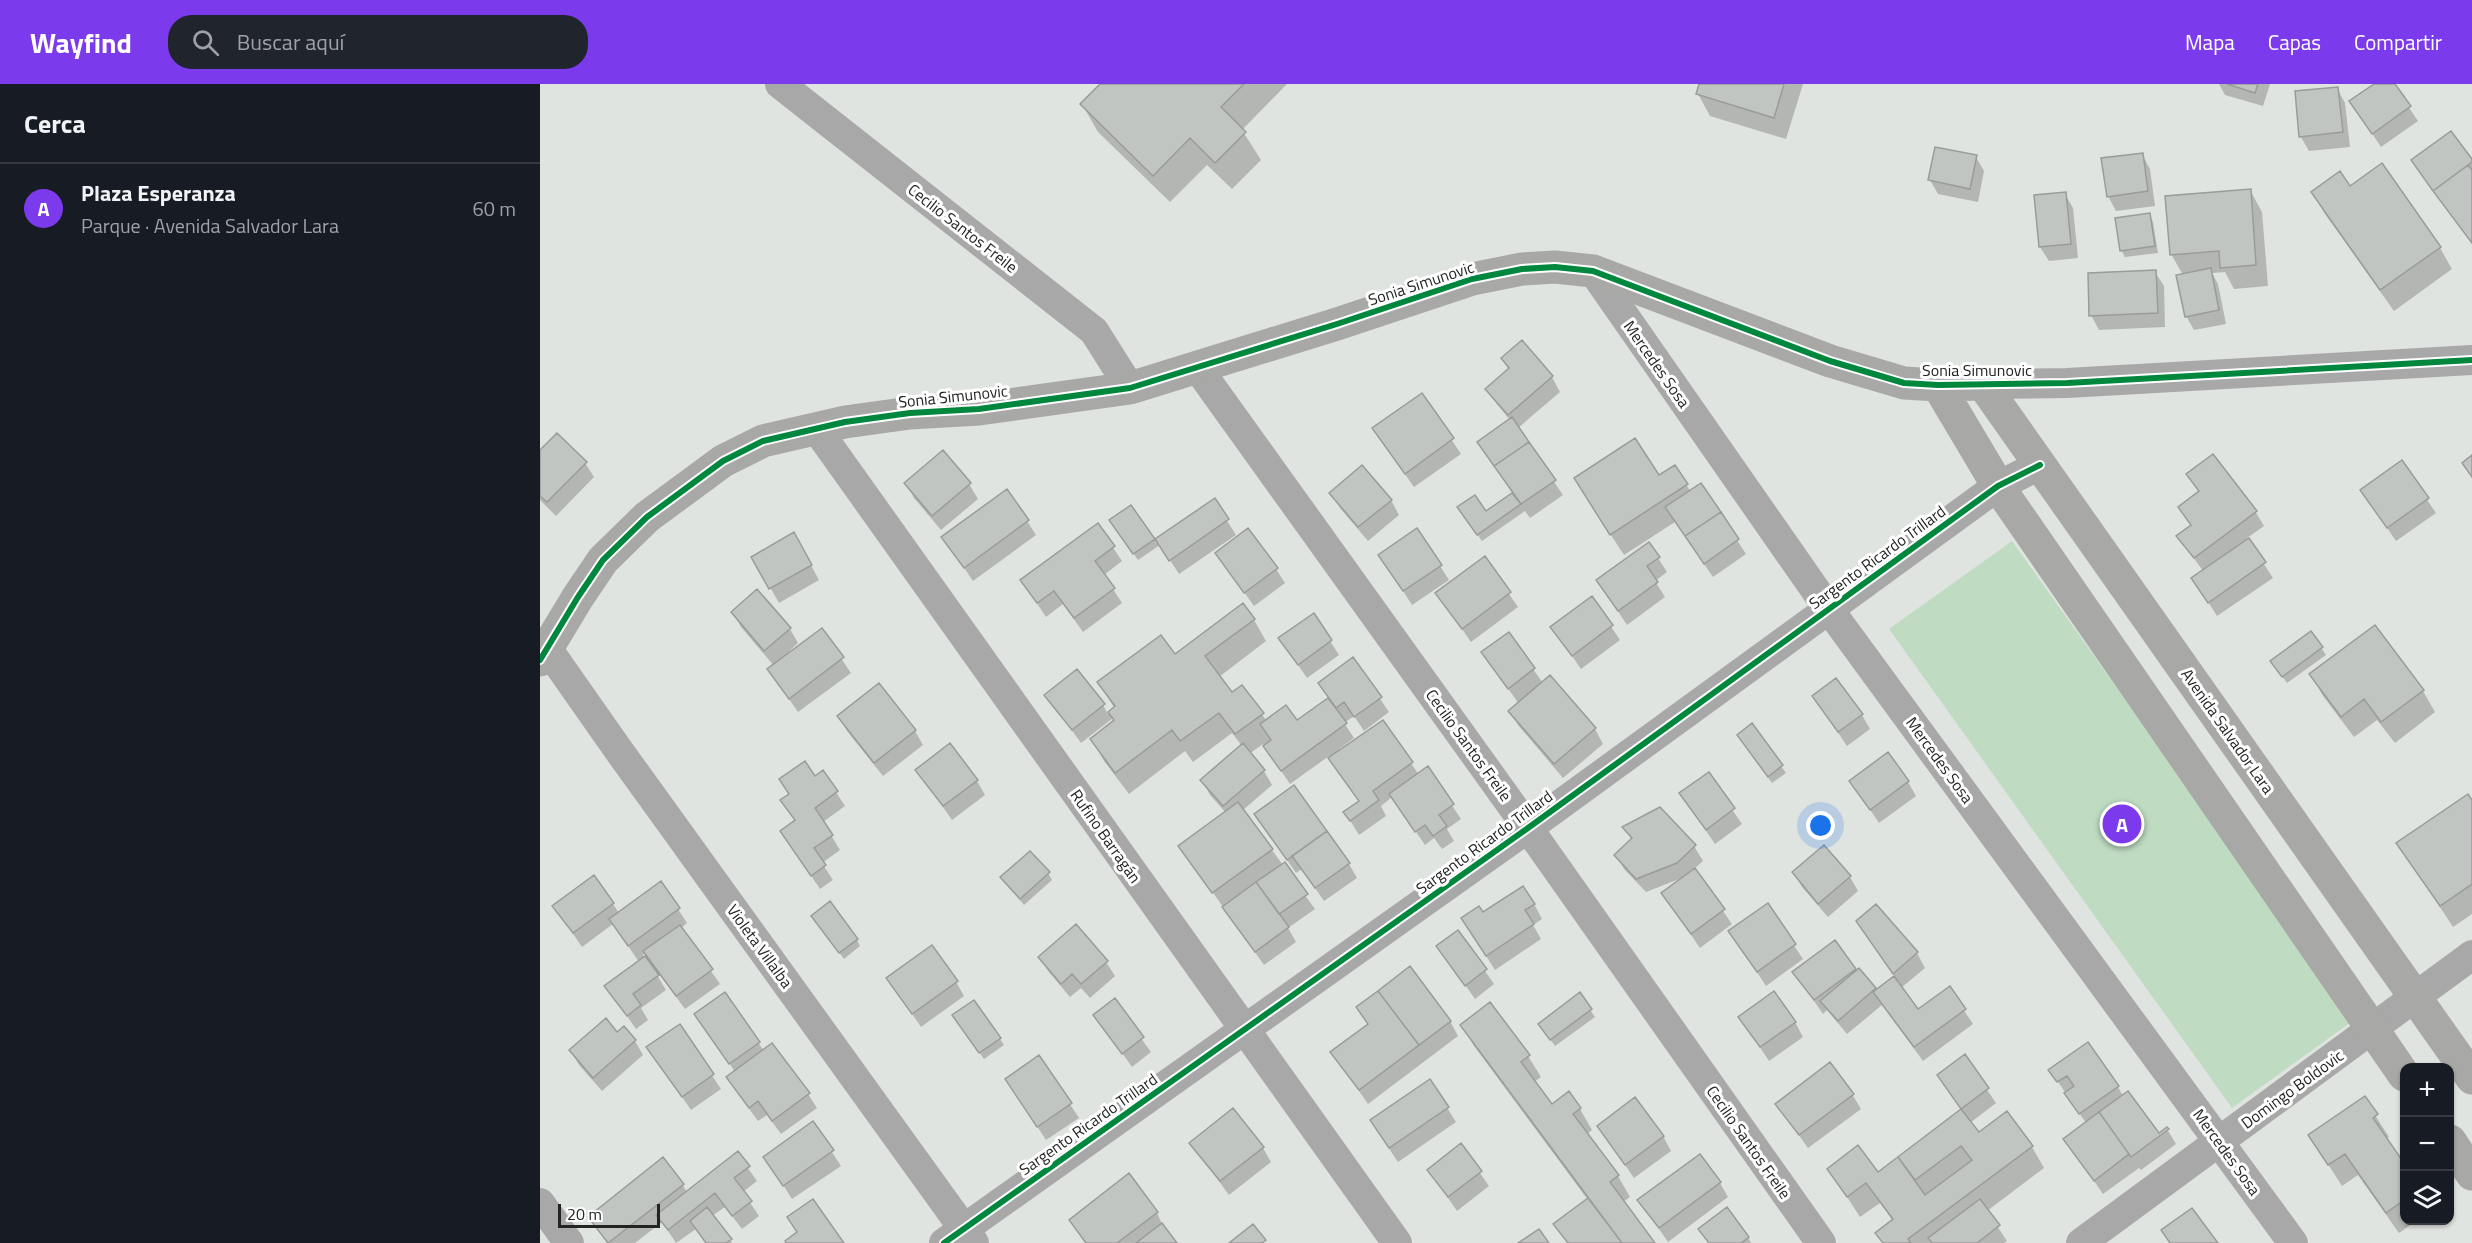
<!DOCTYPE html>
<html lang="es">
<meta charset="utf-8">
<style>
body{margin:0;font-family:"Titillium Web",sans-serif;background:#20242c;color:#f1f3f6}
.controls{position:absolute;right:18px;bottom:18px;display:grid;overflow:hidden;border-radius:12px;box-shadow:0 2px 4px #0004}
.controls button{width:54px;height:54px;display:grid;place-items:center;padding:0;border:0;border-bottom:2px solid #363941;background:#171b24;color:#f1f3f6;font:30px sans-serif}
.scale{position:absolute;left:18px;bottom:15px;width:102px;box-sizing:border-box;padding-left:6px;border:3px solid #212421;border-top:0;font-size:16px;line-height:21px;white-space:nowrap;color:#212421;-webkit-text-stroke:4px #fff;paint-order:stroke}
.you{position:absolute;left:1281px;top:742px;width:21px;height:21px;margin:-15px;border:4px solid #fff;border-radius:50%;background:#1a73e8;box-shadow:0 0 0 9px #1a73e833}
.badge{display:grid;place-items:center;width:39px;height:39px;border-radius:50%;background:#7c3aed;color:#fff;font-size:20px;font-weight:700}
.pin{position:absolute;translate:-50% -50%;border:3px solid #fff;box-shadow:0 2px 6px #0006}
.list{margin:0;padding:0;list-style:none}
h2{display:flex;justify-content:space-between;align-items:center;height:78px;margin:0;padding:0 24px;font-size:26px}
h2 small{font-size:20px;font-weight:400;color:#9ea1a6}
.list li{display:grid;grid-template-columns:39px 1fr auto;gap:18px;align-items:center;box-sizing:border-box;height:90px;padding:0 24px;border-top:2px solid #363941}
.list b{display:block;font-size:22px;white-space:nowrap}
.list p{margin:0;font-size:20px;white-space:nowrap;color:#9ea1a6}
.list em{font-size:20px;font-style:normal;color:#9ea1a6}
.icon{flex:none;width:33px;height:33px;fill:none;stroke:currentColor;stroke-width:2;stroke-linecap:round;stroke-linejoin:round}
.map{position:relative;flex:none;width:1932px;height:1159px;overflow:hidden}
header{display:flex;align-items:center;gap:36px;box-sizing:border-box;height:84px;padding:0 30px;background:#7c3aed;color:#fff}
header strong{font-size:28px}
nav{display:flex;gap:33px;margin-inline-start:auto;font-size:21px}
.search{width:420px;height:54px;background:#20242c;display:flex;align-items:center;gap:15px;box-sizing:border-box;padding:0 21px;border-radius:24px;color:#9ea1a6;font-size:22px}
main{display:flex}
aside{flex:1;background:#171b24}
.map>svg:first-child{display:block}
</style>
<header>
<strong>Wayfind</strong>
<div class="search"><svg class="icon" aria-label="search" viewBox="0 0 24 24"><circle cx="10" cy="10" r="6"/><path d="M15 15l6 6"/></svg>Buscar aquí</div>
<nav><a>Mapa</a><a>Capas</a><a>Compartir</a></nav>
</header>
<main>
<aside>
<h2>Cerca<small></small></h2>
<ul class="list">
<li><span class="badge">A</span><div><b>Plaza Esperanza</b><p>Parque · Avenida Salvador Lara</p></div><em>60 m</em></li>
</ul>
</aside>
<div class="map">
<svg width="1932" height="1159" viewBox="0 0 1932 1159">
<rect width="100%" height="100%" fill="#e0e4e0"/>
<path fill="#bfdcc3" d="M1472,457L1814,936L1692,1024L1349,545Z"/>
<path fill="#0003" fill-rule="evenodd" d="M562,0H747L702,46L721,76L692,105L667,81L630,118L558,48L542,20Z
M1161,0H1263L1246,55L1170,32L1158,10Z
M1679,0H1730L1723,22L1685,11Z
M1837,0H1853L1878,37L1841,63L1811,18Z
M1797,4L1805,19L1810,63L1769,67L1761,53L1756,8Z
M1602,70L1610,85L1615,122L1576,127L1568,112Z
M1436,73L1444,87L1438,118L1398,110L1390,96Z
M1873,77H1932V160L1881,91Z
M1809,104L1900,164L1912,185L1854,227L1785,130L1773,109Z
M1710,106L1722,128L1728,202L1694,205L1685,188L1672,189L1678,200L1686,240L1654,246L1646,232L1643,191L1631,170Z
M1525,110L1533,124L1538,174L1509,177L1500,163Z
M1610,131L1613,138L1618,169L1585,173L1581,166Z
M1615,188L1624,202L1625,243L1559,246L1551,231Z
M982,259L1012,293L1020,308L978,344L1023,411L990,434L985,427L942,457L923,431L946,429L973,410L960,389L970,336L956,319L947,305L969,286L963,275Z
M882,311L921,370L874,403L843,359Z
M0,368L45,379L54,393L16,432L0,416Z
M1862,379L1896,429L1856,457L1822,407Z
M1135,383L1151,408L1161,401L1206,470L1173,493L1135,438L1084,471L1048,416L1119,393Z
M1648,391L1715,427L1724,442L1707,454L1733,494L1677,532L1653,494L1663,487L1638,452L1652,442L1640,423L1659,408Z
M366,399L429,400L438,415L401,446L374,414Z
M791,409L851,416L859,431L828,457L800,424Z
M674,416L696,451L639,490L620,461L598,476L575,443L591,423L614,457Z
M487,437L496,451L433,497L403,453Z
M558,441L582,477L564,491L582,519L543,548L523,520L506,533L482,497Z
M254,450L279,496L239,519L213,473Z
M1109,460L1127,488L1115,497L1125,513L1087,541L1058,497Z
M676,469L736,485L745,499L714,522Z
M840,471L900,482L909,496L872,521Z
M944,474L978,523L931,558L897,509Z
M217,507L250,545L258,559L244,572L245,574L282,546L311,589L258,628L229,586L234,582L201,543L193,529Z
M1052,514L1080,556L1041,585L1012,543Z
M773,531L799,571L767,594L740,555Z
M714,536L726,557L679,593L692,610L722,630L727,638H757L789,615L780,599L813,575L849,628L824,647L814,632L804,639L814,654L799,665L801,667L843,638L879,691L887,684L921,735L907,745L914,757L902,765L894,754L885,761L852,713L841,722L846,732L819,751L805,728L820,718L789,672L750,700L723,660L709,670L724,687L732,701L703,726L775,825L748,844L756,858L724,881L640,762L686,729L670,711L662,696L702,662L692,649L653,678L645,667L589,710L564,677L552,655L575,638L573,634L541,659L506,611L563,621L568,630L575,625L559,599L635,572Z
M1771,549L1786,571L1747,599L1736,584Z
M968,550L1003,599L1010,593L1055,645L1063,660L1023,694L978,641L970,627L979,620L943,569Z
M1771,591L1883,607L1895,628L1855,659L1837,636L1814,653L1783,612Z
M1274,613L1322,631L1330,645L1307,662Z
M299,633L375,647L383,661L343,692L307,647Z
M1212,641L1246,689L1232,699L1202,658Z
M377,686L437,697L445,711L412,736Z
M283,688L305,722L283,738L300,766L282,779L293,796L280,805L242,748L256,738L251,730L250,711Z
M1168,690L1202,740L1175,760L1141,710Z
M1311,697L1368,698L1376,712L1339,739Z
M1932,718V830L1913,843L1858,759Z
M716,731L809,780L817,794L784,817L762,785L756,789Z
M1084,743L1154,762L1163,777L1154,785L1192,840L1160,864L1123,810L1142,794L1106,808L1084,785L1076,771L1092,756Z
M508,789L512,796L484,821L462,794Z
M1254,789L1310,793L1318,807L1288,833L1262,803Z
M121,799L147,839L141,844L180,900L145,925L119,890L117,891L126,906L101,924L108,936L96,945L66,902L99,878L73,840L42,863L14,822L73,820L79,829ZM106,869L115,884L113,886L103,871Z
M994,820L1002,835L993,841L1001,855L955,886L931,848L943,830Z
M1227,821L1263,875L1226,902L1190,847Z
M1336,822L1377,869L1385,884L1361,904L1378,927L1409,904L1433,940L1383,977L1342,921L1307,950L1287,926L1283,930L1254,888L1294,858L1316,888L1318,886L1336,907L1355,893L1326,852Z
M277,839L317,856L320,862L304,875Z
M918,848L954,900L935,915L898,862Z
M500,873L566,878L575,892L550,914L541,904L530,913L508,887Z
M348,894L416,898L424,912L381,943Z
M185,910L224,967L268,1010L277,1024L241,1050L227,1031L218,1037L196,1007L188,993L195,988L156,930Z
M1040,911L1055,933L1015,962L1004,947Z
M574,917L611,968L592,983L555,931Z
M818,924L910,937L918,952L828,1020L792,968L828,941Z
M1200,933L1255,938L1263,953L1229,977Z
M418,938L460,955L464,961L444,975Z
M922,941L988,972L1001,993L994,998L1012,1022L1040,1025L1052,1046L1047,1050L1078,1092L1090,1113L1083,1118L1113,1159H1027L1015,1140L1048,1116L934,962Z
M139,942L181,1005L151,1026L108,964Z
M77,950L95,957L103,971L62,1007L39,981L31,967Z
M499,973L539,1034L506,1056L467,996Z
M1425,973L1456,1019L1430,1039L1439,1050L1492,1063L1504,1084L1447,1127L1467,1157L1464,1159H1343L1337,1149L1353,1137L1340,1119L1320,1133L1289,1085L1338,1090L1422,1026L1399,992Z
M1510,986L1578,1003L1583,1012L1619,1051L1627,1045L1636,1060L1601,1086L1599,1084L1563,1110L1525,1055L1546,1039Z
M890,997L916,1038L858,1078L840,1051Z
M1312,1010L1321,1025L1268,1064L1237,1020Z
M1824,1014L1849,1053L1846,1055L1864,1082V1136H1878L1859,1149L1818,1091L1802,1102L1770,1052Z
M273,1039L301,1082L252,1115L225,1073Z
M1059,1043L1123,1052L1131,1067L1094,1094Z
M651,1059L723,1064L731,1078L689,1111Z
M921,1062L949,1102L917,1127L889,1086Z
M198,1070L217,1097L203,1108L219,1132L202,1145L185,1123L172,1132L192,1159H167L156,1145L136,1159L122,1138L95,1159H67L50,1133L143,1101L147,1109Z
M1180,1099L1188,1113L1128,1158L1099,1116Z
M617,1129L624,1144L635,1159H545L530,1136Z
M1160,1145L1208,1153L1211,1159H1168Z"/>
<path fill="#c1c5c2" stroke="#999c9a" stroke-width="1.5" fill-rule="evenodd" d="M560,0H704L681,23L706,48L675,79L650,54L613,92L540,20Z
M1159,0H1244L1234,34L1156,10Z
M1687,0H1718L1715,9Z
M1834,0H1855L1871,22L1832,50L1809,17Z
M1798,3L1803,48L1759,53L1755,7Z
M1911,47L1932,75V78L1893,107L1871,76Z
M1395,63L1437,71L1430,105L1388,96Z
M1603,69L1608,107L1567,113L1561,74Z
M1842,79L1901,163L1840,206L1771,108L1800,87L1810,102Z
M1928,81L1932,86V159L1893,107Z
M1711,105L1716,181L1680,184L1679,167L1630,171L1625,112Z
M1526,108L1531,160L1499,163L1494,111Z
M1610,129L1615,162L1580,167L1575,134Z
M1671,184L1679,226L1645,233L1636,191Z
M1616,186L1618,229L1549,232L1548,189Z
M982,256L1013,292L968,331L945,305L969,284L961,274Z
M882,309L914,354L865,390L832,344Z
M972,333L989,358L954,382L937,358Z
M17,349L47,378L7,418L0,412V366Z
M1095,354L1119,391L1135,381L1148,400L1070,451L1034,394Z
M989,358L1016,396L981,420L954,382Z
M403,366L431,399L392,432L364,399Z
M1673,370L1717,427L1654,474L1636,452L1651,441L1638,423L1659,407L1646,390Z
M1932,371V393L1922,379Z
M1862,376L1889,414L1847,444L1820,406Z
M822,381L852,416L818,443L789,409Z
M1161,399L1181,428L1145,452L1125,423Z
M467,405L489,436L424,484L401,453Z
M972,409L981,420L937,451L917,423L935,411L946,427Z
M675,414L689,435L629,477L615,455Z
M591,421L615,455L593,470L569,436Z
M1181,428L1199,455L1164,480L1145,452Z
M558,439L575,462L555,477L575,504L534,534L514,507L497,519L480,496Z
M708,444L738,484L704,509L675,469Z
M877,444L902,481L863,507L838,471Z
M254,448L272,481L229,505L211,473Z
M1709,454L1726,478L1668,519L1651,494Z
M1109,458L1120,473L1107,482L1118,498L1078,527L1056,496Z
M945,472L971,508L922,545L895,509Z
M217,505L251,544L224,567L191,528Z
M1052,512L1073,541L1032,572L1010,543Z
M703,519L715,535L665,572L692,608L702,601L724,629L695,650L679,629L640,657L632,646L575,689L550,655L574,636L568,628L575,622L557,598L621,551L635,570Z
M774,529L792,556L758,581L738,554Z
M1835,541L1884,606L1841,638L1824,615L1801,633L1769,590Z
M282,544L304,573L249,615L227,585Z
M1771,547L1783,563L1742,593L1730,577Z
M969,548L995,584L968,605L941,568Z
M813,573L842,613L814,633L804,618L796,624L778,599Z
M537,585L565,620L532,646L504,611Z
M1010,591L1056,644L1014,680L968,627Z
M1296,594L1323,630L1298,648L1272,612Z
M339,599L376,646L334,679L297,632Z
M788,614L807,639L741,687L723,662L731,656L720,640L746,621L757,636Z
M843,636L873,678L833,707L839,716L810,737L803,728L819,717L788,674Z
M1212,639L1243,681L1228,693L1197,651Z
M410,659L438,696L403,722L375,686Z
M703,659L725,686L683,722L660,696Z
M1348,668L1369,697L1330,726L1309,697Z
M265,677L275,692L283,686L298,707L275,724L293,751L274,764L286,781L271,792L240,747L255,736L240,716L249,710L239,695Z
M888,682L914,720L899,731L907,742L893,752L885,741L875,748L849,710Z
M1169,688L1195,724L1166,746L1139,709Z
M754,701L787,747L747,776L714,730Z
M1928,710L1932,716V800L1900,822L1856,759Z
M698,718L733,765L672,809L638,762Z
M1120,723L1156,761L1137,779L1096,795L1074,771L1092,754L1082,743Z
M787,747L810,779L775,804L752,772Z
M1284,761L1311,792L1278,820L1252,788Z
M490,767L510,788L480,815L460,793Z
M745,778L768,810L739,830L716,798Z
M1155,784L1185,825L1151,850L1121,809Z
M54,791L74,819L33,849L12,822Z
M121,797L140,824L88,862L69,835Z
M716,798L749,843L715,868L682,823Z
M983,802L995,820L985,826L994,840L946,872L921,834L939,822L943,828Z
M290,817L318,855L299,869L271,832Z
M1228,819L1256,860L1217,888L1188,847Z
M1336,820L1378,868L1353,890L1316,837Z
M536,840L568,877L541,900L532,890L521,900L498,873Z
M140,841L173,885L136,912L103,867Z
M918,846L947,885L925,902L896,862Z
M1295,856L1316,885L1274,916L1252,888Z
M392,861L418,897L372,930L346,894Z
M105,872L119,891L93,910L101,921L87,932L64,902Z
M870,882L911,937L879,961L838,907Z
M1319,884L1336,904L1298,937L1280,917Z
M1354,892L1378,925L1410,902L1426,925L1374,963L1333,908Z
M838,907L879,961L819,1006L790,968L828,940L816,923Z
M1234,907L1256,938L1220,963L1198,933Z
M185,908L220,958L189,980L154,930Z
M1040,908L1052,925L1010,956L998,940Z
M575,914L604,953L582,970L553,931Z
M434,916L461,954L439,969L412,931Z
M950,918L990,971L981,978L1012,1020L1029,1007L1041,1024L1033,1030L1079,1091L1070,1098L1115,1159H1082L920,941Z
M66,934L77,948L84,942L96,956L53,994L29,966Z
M140,940L174,990L142,1013L106,963Z
M1548,958L1579,1002L1539,1030L1524,1009L1534,1002L1527,992L1517,998L1508,986Z
M232,959L270,1009L232,1037L218,1017L209,1024L186,993Z
M1425,970L1449,1004L1421,1025L1397,991Z
M499,971L532,1019L497,1043L465,995Z
M1290,978L1314,1010L1259,1051L1235,1020Z
M890,995L909,1023L849,1064L830,1036Z
M1588,1007L1619,1049L1627,1043L1629,1045L1591,1073L1559,1028Z
M1825,1012L1838,1030L1833,1034L1864,1079V1116L1846,1129L1805,1070L1788,1081L1768,1051Z
M1095,1013L1124,1052L1085,1081L1057,1042Z
M693,1024L724,1063L680,1097L649,1059Z
M1421,1025L1439,1048L1467,1027L1493,1062L1368,1155L1371,1159H1343L1335,1149L1353,1135L1326,1099L1307,1113L1287,1085L1318,1061L1338,1088ZM1421,1062L1432,1076L1385,1111L1358,1073L1375,1096Z
M1559,1028L1589,1070L1554,1097L1523,1055Z
M273,1037L294,1066L243,1102L223,1073Z
M921,1059L942,1087L908,1113L887,1086Z
M198,1067L210,1082L194,1094L212,1117L192,1132L175,1109L128,1146L116,1131Z
M1160,1070L1181,1098L1119,1144L1097,1116Z
M123,1073L144,1100L68,1159L48,1133Z
M589,1089L618,1128L577,1159H546L529,1136Z
M1048,1114L1082,1159H1028L1013,1140Z
M273,1115L304,1159H246L245,1157L257,1148L247,1133Z
M1440,1115L1460,1141L1437,1159H1392L1388,1154Z
M167,1123L192,1155L186,1159H166L150,1137Z
M1187,1123L1209,1153L1201,1159H1169L1158,1145Z
M1652,1124L1678,1159H1630L1621,1146Z
M622,1139L637,1159H596Z
M713,1140L726,1156L722,1159H689Z
M999,1145L1009,1159H978Z"/>
<g fill="none" stroke-linecap="round" stroke-linejoin="round">
<path stroke="#a9a8a8" stroke-width="30" d="M240,0L554,247L590,304
M1053,187L1288,524L1753,1159
M657,283L988,744L1281,1159
M1443,300L1527,299L1932,276
M276,344L857,1159
M7,564L77,664L434,1159
M0,1119L29,1159
M404,1159L988,744L1458,402L1500,381
M1541,1159L1932,871"/>
<path stroke="#a8a8a7" stroke-width="33" d="M1398,301L1458,402L1864,991
M0,576L38,513L63,476L107,433L183,377L223,357L305,338L370,329L439,325L590,304L797,240L932,195L982,185L1015,183L1053,187L1290,277L1364,299L1398,301L1443,300L1932,994
M1910,1057L1932,1090"/>
<g stroke="#fff" stroke-width="10">
<path id="cycleway" d="M0,576L38,513L63,476L107,433L183,377L223,357L305,338L370,329L439,325L590,304L797,240L932,195L982,185L1015,183L1053,187L1290,277L1364,299L1398,301L1527,299L1932,276
M404,1159L988,744L1458,402L1500,381"/>
</g>
<use href="#cycleway" stroke="#00873e" stroke-width="6"/>
</g>
<g text-anchor="middle" stroke-width="6" stroke-linejoin="round" paint-order="stroke">
<g font-size="16" fill="#212421" stroke="#fff">
<text transform="translate(423 144) rotate(38)" y="6">Cecilio Santos Freile</text>
<text transform="translate(881 199) rotate(-18)" y="6">Sonia Simunovic</text>
<text transform="translate(1117 280) rotate(55)" y="6">Mercedes Sosa</text>
<text x="1437" y="292">Sonia Simunovic</text>
<text transform="translate(413 312) rotate(-6)" y="6">Sonia Simunovic</text>
<text transform="translate(1337 473) rotate(-36)" y="6">Sargento Ricardo Trillard</text>
<text transform="translate(1688 647) rotate(55)" y="6">Avenida Salvador Lara</text>
<text transform="translate(929 661) rotate(54)" y="6">Cecilio Santos Freile</text>
<text transform="translate(1400 676) rotate(54)" y="6">Mercedes Sosa</text>
<text transform="translate(566 752) rotate(55)" y="6">Rufino Barragán</text>
<text transform="translate(944 758) rotate(-36)" y="6">Sargento Ricardo Trillard</text>
<text transform="translate(220 862) rotate(54)" y="6">Violeta Villalba</text>
<text transform="translate(1752 1005) rotate(-36)" y="6">Domingo Boldovic</text>
<text transform="translate(548 1040) rotate(-35)" y="6">Sargento Ricardo Trillard</text>
<text transform="translate(1209 1058) rotate(55)" y="6">Cecilio Santos Freile</text>
<text transform="translate(1687 1068) rotate(54)" y="6">Mercedes Sosa</text>
</g>
</g>
</svg>
<div class="controls">
<button>+</button>
<button>−</button>
<button><svg class="icon" aria-label="layers" viewBox="0 0 24 24"><path d="M12 4l9 5-9 5-9-5zM3 14l9 5 9-5"/></svg></button>
</div>
<div class="scale">20 m</div>
<div class="you"></div>
<div class="pin badge" style="left:1582px;top:740px">A</div>
</div>
</main>
